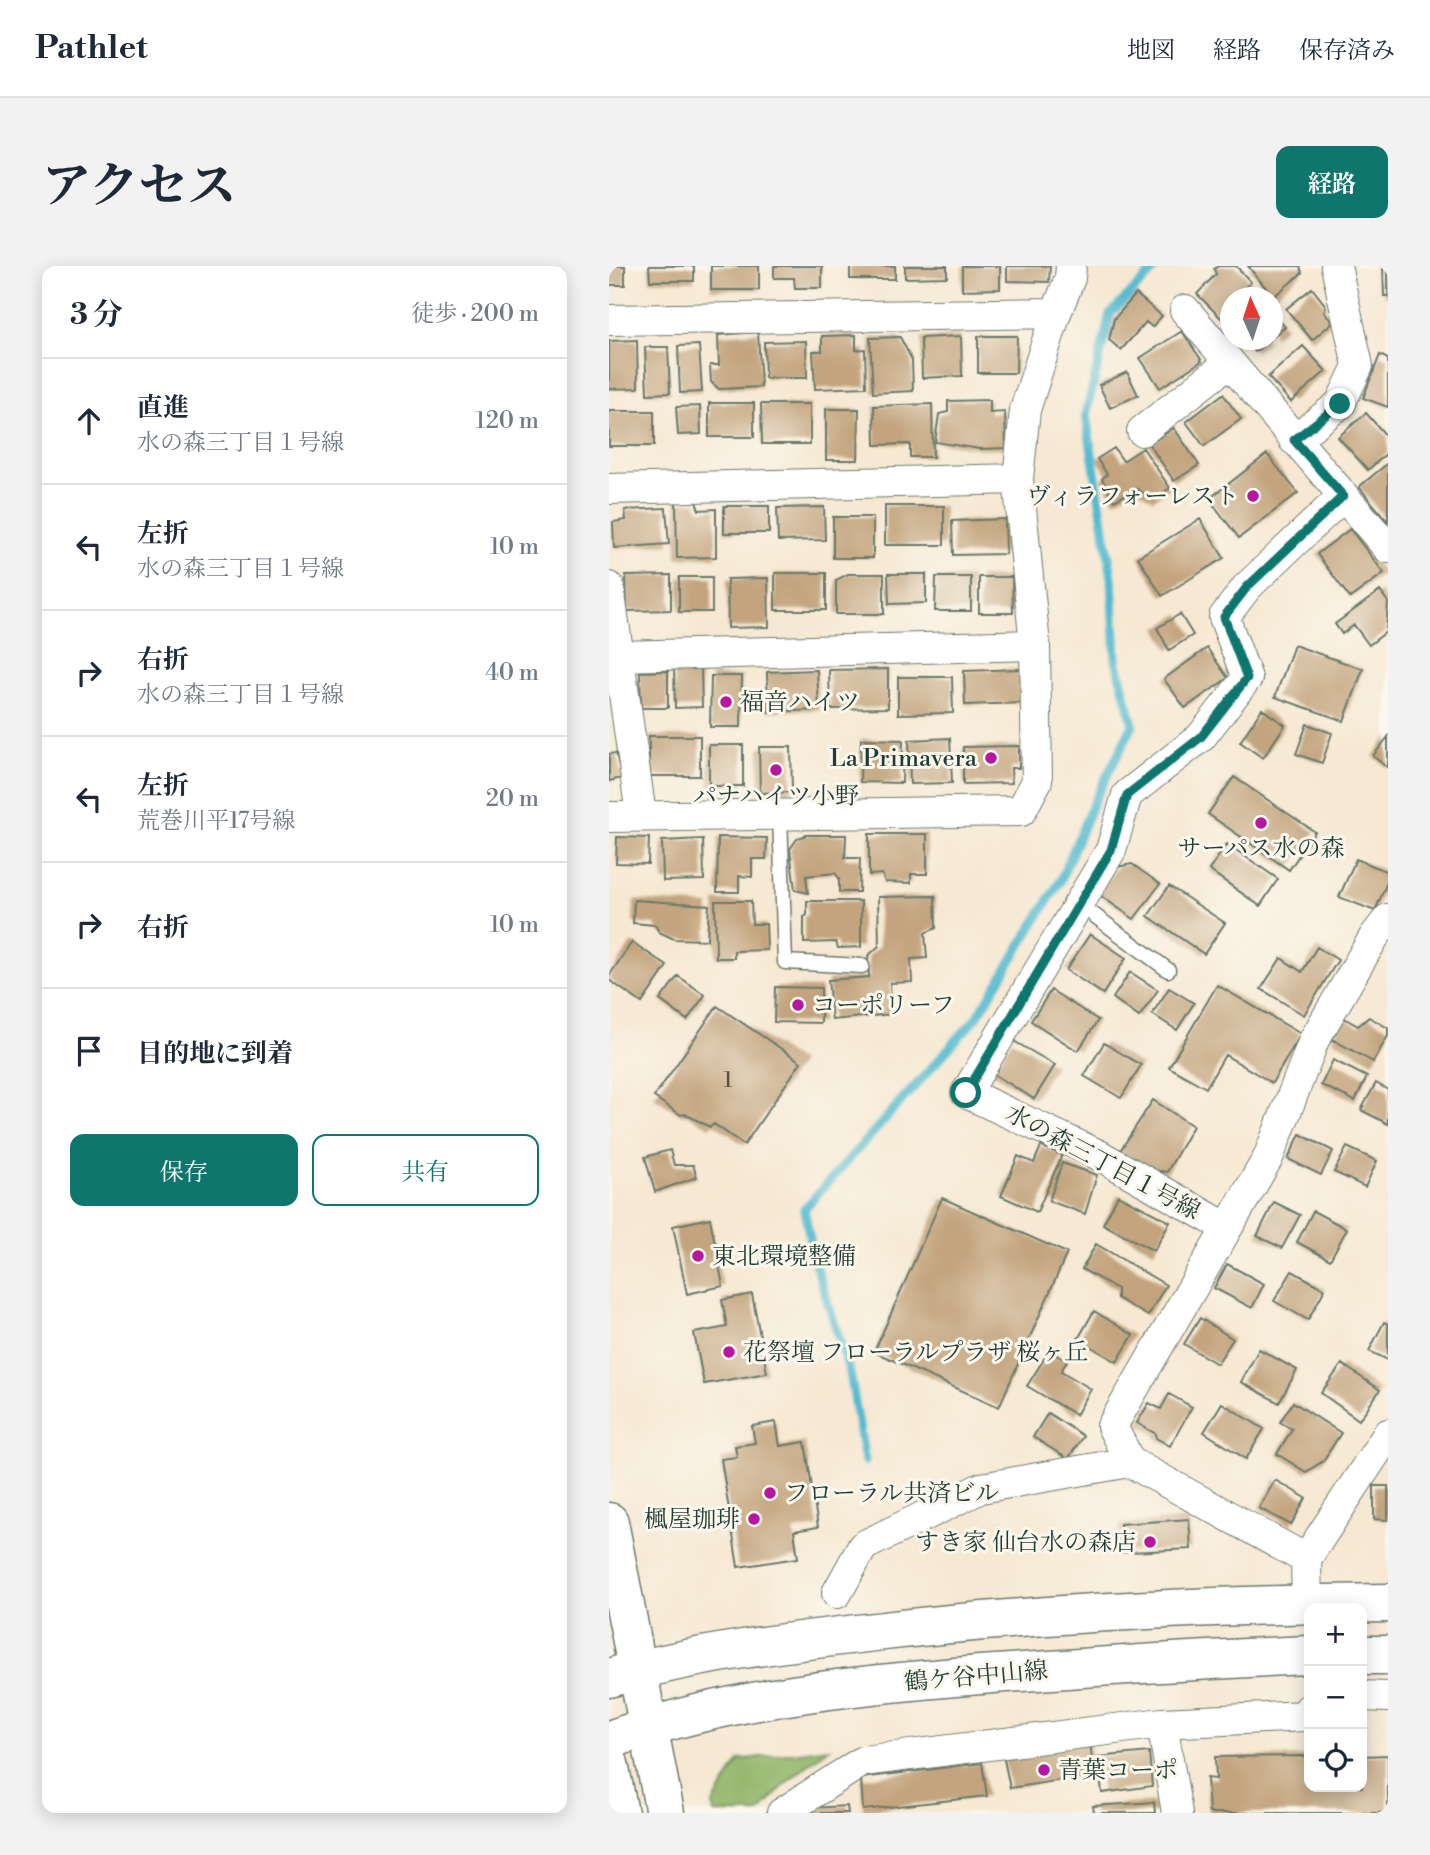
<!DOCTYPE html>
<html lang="ja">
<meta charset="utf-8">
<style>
body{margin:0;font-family:"Libre Bodoni","Noto Serif JP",serif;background:#f2f2f3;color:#1f2937}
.controls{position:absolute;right:21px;bottom:21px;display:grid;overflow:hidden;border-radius:14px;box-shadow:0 4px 18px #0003}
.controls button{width:63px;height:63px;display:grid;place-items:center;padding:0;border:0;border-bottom:2px solid #e0e1e3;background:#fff;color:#1f2937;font:35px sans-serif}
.compass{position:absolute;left:611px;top:21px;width:63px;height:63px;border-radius:50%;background:#fff;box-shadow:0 4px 18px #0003;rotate:357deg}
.stop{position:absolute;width:21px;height:21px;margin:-16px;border:5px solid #0f766e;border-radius:50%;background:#fff}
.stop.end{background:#0f766e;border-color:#fff;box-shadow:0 2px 7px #0008}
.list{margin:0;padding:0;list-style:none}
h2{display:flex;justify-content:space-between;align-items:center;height:91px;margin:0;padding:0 28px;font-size:30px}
h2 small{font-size:23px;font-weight:400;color:#747a83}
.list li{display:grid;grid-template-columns:46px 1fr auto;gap:21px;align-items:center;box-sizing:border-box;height:126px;padding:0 28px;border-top:2px solid #e0e1e3}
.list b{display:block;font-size:26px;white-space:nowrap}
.list p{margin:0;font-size:23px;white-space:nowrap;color:#747a83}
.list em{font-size:23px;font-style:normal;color:#747a83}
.actions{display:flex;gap:14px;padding:21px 28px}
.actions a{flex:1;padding:16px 0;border:2px solid #0f766e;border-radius:14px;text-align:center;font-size:24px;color:#0f766e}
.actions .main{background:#0f766e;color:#fff}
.icon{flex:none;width:38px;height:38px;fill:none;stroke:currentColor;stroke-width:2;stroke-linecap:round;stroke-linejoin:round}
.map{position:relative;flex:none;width:779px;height:1547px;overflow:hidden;border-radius:14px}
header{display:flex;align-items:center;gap:42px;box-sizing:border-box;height:98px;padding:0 35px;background:#fff;border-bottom:2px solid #e0e1e3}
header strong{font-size:33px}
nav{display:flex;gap:38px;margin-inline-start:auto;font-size:24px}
.intro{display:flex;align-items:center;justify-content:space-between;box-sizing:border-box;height:168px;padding:0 42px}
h1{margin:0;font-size:49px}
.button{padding:18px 32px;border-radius:14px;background:#0f766e;color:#fff;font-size:24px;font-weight:700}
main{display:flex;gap:42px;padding:0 42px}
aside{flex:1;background:#fff;border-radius:14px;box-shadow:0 4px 18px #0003}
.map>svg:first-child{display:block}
</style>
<header>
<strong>Pathlet</strong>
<nav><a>地図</a><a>経路</a><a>保存済み</a></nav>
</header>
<div class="intro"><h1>アクセス</h1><a class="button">経路</a></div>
<main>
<aside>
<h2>3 分<small>徒歩 · 200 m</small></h2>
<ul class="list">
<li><svg class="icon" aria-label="ahead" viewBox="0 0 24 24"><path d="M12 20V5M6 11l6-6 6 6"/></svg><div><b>直進</b><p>水の森三丁目１号線</p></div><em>120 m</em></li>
<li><svg class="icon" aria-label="left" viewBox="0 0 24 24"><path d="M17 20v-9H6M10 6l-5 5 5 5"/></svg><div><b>左折</b><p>水の森三丁目１号線</p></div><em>10 m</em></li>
<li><svg class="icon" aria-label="right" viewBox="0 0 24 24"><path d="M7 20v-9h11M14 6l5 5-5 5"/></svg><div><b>右折</b><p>水の森三丁目１号線</p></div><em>40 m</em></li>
<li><svg class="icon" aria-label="left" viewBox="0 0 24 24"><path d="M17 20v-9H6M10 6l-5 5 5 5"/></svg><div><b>左折</b><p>荒巻川平17号線</p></div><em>20 m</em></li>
<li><svg class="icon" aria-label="right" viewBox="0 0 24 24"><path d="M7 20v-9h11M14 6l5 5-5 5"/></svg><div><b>右折</b></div><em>10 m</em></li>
<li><svg class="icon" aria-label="arrive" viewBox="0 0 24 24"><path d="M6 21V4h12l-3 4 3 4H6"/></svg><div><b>目的地に到着</b></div></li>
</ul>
<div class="actions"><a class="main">保存</a><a>共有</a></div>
</aside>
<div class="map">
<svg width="779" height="1547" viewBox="0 0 779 1547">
<rect width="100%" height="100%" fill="#fbf7ec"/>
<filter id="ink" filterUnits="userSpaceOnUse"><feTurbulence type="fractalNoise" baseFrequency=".0143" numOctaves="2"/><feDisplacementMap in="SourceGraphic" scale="14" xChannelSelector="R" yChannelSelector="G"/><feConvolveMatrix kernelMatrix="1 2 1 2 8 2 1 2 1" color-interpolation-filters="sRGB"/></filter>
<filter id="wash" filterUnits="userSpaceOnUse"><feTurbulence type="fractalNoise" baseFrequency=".00686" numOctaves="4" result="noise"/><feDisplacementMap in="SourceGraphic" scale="28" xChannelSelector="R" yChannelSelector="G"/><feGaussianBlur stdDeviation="1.57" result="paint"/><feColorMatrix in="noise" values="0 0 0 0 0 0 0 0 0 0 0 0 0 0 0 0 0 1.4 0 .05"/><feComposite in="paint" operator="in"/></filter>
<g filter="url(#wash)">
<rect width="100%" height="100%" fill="#f6e8d2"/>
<path fill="#93b66b" stroke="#597a50" stroke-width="2" d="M220,1482L178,1516L150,1547H105L104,1538L130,1494Z"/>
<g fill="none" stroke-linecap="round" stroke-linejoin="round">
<path stroke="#52bacf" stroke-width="9" d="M256,1195L241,1107L205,993L195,943L368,751L451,615L485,535L524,459L507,394L503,312L477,149L501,48L549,0"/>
</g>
<g id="blocks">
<path fill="#c3a47e" d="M0,0H16V19H0Z
M40,0H85V15H41Z
M102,0H150V24H102Z
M165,0H213V22H186L185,12H165Z
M241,0H286V13H241Z
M296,0H338V11L296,12Z
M353,0H391V23L353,24Z
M398,0H441L440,16L398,15Z
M609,0H627L642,16L628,30V32H622V44L613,53L588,28L607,8L605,3Z
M639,0H691L693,7L664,31Z
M774,0H779V30H775Z
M703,22L717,40L715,46L724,56L703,74L677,43Z
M527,28L553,50L543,61L537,56L512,84L500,74L505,53Z
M664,46L676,61L664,71Z
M573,65L593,95L551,122L531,92Z
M149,66L152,121L110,123L102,116L101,99H110L109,69Z
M247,69V84L256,83L257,121L206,123L204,85H213V70Z
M352,70L353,110L313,112L312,72Z
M369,70H408L407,107H369Z
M291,71L303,94L304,125L264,127L261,72Z
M28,74L29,122L0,123V75Z
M635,74H661L646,86Z
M197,75L198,112H156L155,76Z
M90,79L93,126L71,127L69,80Z
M694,80L717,105L682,136L659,111Z
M36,81H59L61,127L38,128Z
M771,89L779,93V141L754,132Z
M518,106L529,129L501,142L490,119Z
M614,128L632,153L595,180L577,156Z
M381,134V147L396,146L397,182L371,183L326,176L330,148L339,146V135Z
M100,137H145V171H100Z
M152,138H201V178H153Z
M323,138L324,191H301V178L266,179L265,140Z
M91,140L92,168L69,169L67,141Z
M217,143H250L249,194H217Z
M0,145H45V180H0Z
M757,147L779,172V186L759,204L729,171Z
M565,162L590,199L565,215L540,178Z
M505,182L514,195L534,182L561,222L544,234L528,223L505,235L493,213L498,208L488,193Z
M658,188L689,227L630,272L600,233Z
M779,197V256L750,221Z
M67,236H87L90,244L107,243V291L68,292Z
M115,240H160V267H115Z
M276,240H335V279H276Z
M215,241L216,274L169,275L168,242Z
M57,242L60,278L5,282L4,256L17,254L16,244Z
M224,251H264V292H224Z
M396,253L397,288L344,289L343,255Z
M591,253L615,292L553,330L529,291Z
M741,263L775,307L741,332L708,288Z
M166,307H217V344H166Z
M239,308H275V348H227V314Z
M279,308H317V337L280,338Z
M62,309V344L18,345L17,310Z
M70,311H103V346H70Z
M327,311H362V345H326Z
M370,311H403L404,347H370Z
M159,312L160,361L119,362L118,313Z
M771,325L779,336L777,366L760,379L745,359L733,368L726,358Z
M571,348L584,369L560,384L548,362Z
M685,379L754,403L735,455L666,431Z
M598,382L619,412L576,442L555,413Z
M92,402L93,441L66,442L65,403Z
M279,403V442L221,443L220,404Z
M413,403L414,437L356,439L355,405Z
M208,404L210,444L159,446L158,406Z
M59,405V442H32L31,406Z
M102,410H133L132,461H101Z
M289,411H343L344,447L289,448Z
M653,443L676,459L654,492L631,476Z
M698,458L723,467L713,497L687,488Z
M40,470H91V510H40Z
M779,471V502L764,490Z
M341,472L343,517L301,518L300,474Z
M252,473L294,474L293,517L251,516Z
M100,479H134V520H100Z
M410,480V502H402L403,517L354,518V481Z
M150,481H182L183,526L151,527Z
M7,487L13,512L0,515V488Z
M625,511L706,566L680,604L599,548Z
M260,568H318V608H302V617L276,616L273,608L260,609Z
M197,569H237L236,592H251L250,626H230V612L226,607L197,610L199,627L186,624L181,583L188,573Z
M8,571L40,572L39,598L7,597Z
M109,571L158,572L157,593H143V611L130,610V626H108Z
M94,573L95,614L54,615L53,575Z
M618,578L669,613L651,640L600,604Z
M747,593L779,606V614L766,645L730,631Z
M523,598L551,618L525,653L489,628L508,601Z
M560,620L616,657L595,688L539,650Z
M326,630L327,662L316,667L318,692L302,693L303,716L281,717L283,748L223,754L219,714L260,711L259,690L270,680L269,631Z
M25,634L100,639L98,674L65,673L50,666L46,659L24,657Z
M106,635H142L143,658H157L158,684L125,685V692H107Z
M198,635H252V681L229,682L227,676L195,677V651L198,649Z
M481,668L517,692L494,728L457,704Z
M23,676L58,700L33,737L0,714V710Z
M708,681L729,694L695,749L652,723L672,692L693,706Z
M521,706L549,724L530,751L504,732Z
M69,710L96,729L78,754L51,734Z
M608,719L692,768L663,817L616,789L597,822L560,801Z
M166,721L212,722V757L165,756Z
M560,722L585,737L568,764L543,748Z
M442,724L489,754L469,785L422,755Z
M108,740L192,796L135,879L105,858L101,861L76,848L72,849L45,831Z
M760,751L779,762V770L764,796L723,773L735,752L749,760Z
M403,774L446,799L425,833L383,807Z
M495,777L532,799L512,832L475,810Z
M724,794L758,811L746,835L712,819Z
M767,817L779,824V858L752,844Z
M544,834L584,860L558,906L543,904L511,885Z
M691,868L724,885L712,909L679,893Z
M432,880L453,889L428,946L392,930L409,890L425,897Z
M738,881L768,895L756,921L725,906Z
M61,884L65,899H84L88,911L46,926L36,891Z
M453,897L488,909L476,948L440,935Z
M509,929L561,956L545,985L494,958Z
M333,932L458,987L390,1141L265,1086Z
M665,936L691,949L673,982L648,970Z
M704,945L738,963L721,994L688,976Z
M101,952L114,1020L78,1028L64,960Z
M487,978L557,1019L539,1050L508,1032V1023L473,1003Z
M618,998L655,1018L643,1042L605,1022Z
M683,1005L716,1023L699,1054L665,1035Z
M143,1028L158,1107L95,1118L85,1067L118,1061L113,1034Z
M485,1045L524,1069L508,1096L469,1073Z
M591,1052L624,1073L608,1098L575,1078Z
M775,1056L779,1058V1094L760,1085Z
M650,1083L688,1104L670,1137L632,1116Z
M440,1085L458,1095L452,1105L482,1123L467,1149L418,1120Z
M733,1098L771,1124L750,1154L712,1127Z
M560,1128L583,1141L561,1180L547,1172V1168L528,1157L540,1137L552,1143Z
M684,1136L732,1167L714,1195L697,1206L668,1188L683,1163L671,1156Z
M613,1137L655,1163L637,1193L595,1166Z
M439,1147L474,1170L459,1193L424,1171Z
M167,1156L171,1180L196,1176L209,1261L185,1265L189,1292L129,1301L112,1193L128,1191L126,1180L146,1177L143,1160Z
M666,1214L697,1232L682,1259L650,1242Z
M765,1220H779V1254L765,1253Z
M580,1253L582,1283L501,1287L500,1269L511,1268V1258Z
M481,1475L483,1494L472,1497V1511L401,1522L394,1489Z
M540,1486L543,1520L493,1527L489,1491Z
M779,1489V1547H600L598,1512L607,1513L606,1491L700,1490V1521H753V1490Z
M373,1497L378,1530L254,1544L252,1512Z
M545,1536L546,1547H485L484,1540Z
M238,1540L239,1547H198L202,1542Z"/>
</g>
</g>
<g filter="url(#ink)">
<use href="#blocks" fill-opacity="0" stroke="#6a796b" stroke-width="2"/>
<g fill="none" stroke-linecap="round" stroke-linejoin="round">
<g stroke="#6a796b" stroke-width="17">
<path id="lane" d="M171,548L176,696L253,700
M470,638L559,704"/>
</g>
<g stroke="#6a796b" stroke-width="32">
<path id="street" d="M576,44L779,282
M0,54L447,47
M533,165L620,97
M685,174L731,138L749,100L727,0
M0,223L409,213L416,144L447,47L461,12L462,0
M0,321L32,549
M10,390L426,379
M0,551L412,545L428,515L426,379L409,213
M618,962L490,889L357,827L502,584L518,529L592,471L638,412L615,351L638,321L734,230
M697,1293L521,1196L503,1160L659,892L705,774L765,671L779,653
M228,1327L254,1280L372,1222L521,1196
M698,1338L697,1293L779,1168
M753,1430L779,1431
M553,1457L568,1547
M173,1547L254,1495L553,1457L697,1450L700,1443"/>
</g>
<g stroke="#6a796b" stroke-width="41">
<path id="secondary" d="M0,1256L56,1547
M753,1389H779
M0,1412C86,1387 177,1376 266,1366C436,1346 608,1339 779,1337
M0,1474C119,1431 246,1419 371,1409C481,1401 590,1394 700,1389
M0,1498L10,1547"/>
</g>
<use href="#lane" stroke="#fff" stroke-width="14"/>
<use href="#street" stroke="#fff" stroke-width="30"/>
<use href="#secondary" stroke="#fff" stroke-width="38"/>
</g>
</g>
<g fill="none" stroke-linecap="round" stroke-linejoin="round" filter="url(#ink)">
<path stroke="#0f766e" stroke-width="9" d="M357,827L502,584L518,529L592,471L638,412L615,351L638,321L734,230L685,174L731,138"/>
</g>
<g fill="#b5179e" stroke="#fbf7ec" stroke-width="2.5">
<circle cx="644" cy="230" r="7"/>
<circle cx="117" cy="436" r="7"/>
<circle cx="382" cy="492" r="7"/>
<circle cx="167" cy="504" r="7"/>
<circle cx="652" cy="557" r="7"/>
<circle cx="189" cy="739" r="7"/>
<circle cx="89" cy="990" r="7"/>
<circle cx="120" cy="1086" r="7"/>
<circle cx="161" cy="1227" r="7"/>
<circle cx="145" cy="1253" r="7"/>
<circle cx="541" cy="1276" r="7"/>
<circle cx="435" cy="1504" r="7"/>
</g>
<g text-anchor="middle" stroke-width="6" stroke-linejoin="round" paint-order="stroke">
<g font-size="21" fill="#485746">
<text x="119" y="821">1</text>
</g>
<g font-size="24" fill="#1f3d34" stroke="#fbf7ec" text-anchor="start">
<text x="630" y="238" text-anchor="end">ヴィラフォーレスト</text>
<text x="131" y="444">福音ハイツ</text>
<text x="368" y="500" text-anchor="end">La Primavera</text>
<text x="167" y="538" text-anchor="middle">パナハイツ小野</text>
<text x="652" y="590" text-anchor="middle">サーパス水の森</text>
<text x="203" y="747">コーポリーフ</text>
<text x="103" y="998">東北環境整備</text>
<text x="134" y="1094">花祭壇 フローラルプラザ 桜ヶ丘</text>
<text x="175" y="1235">フローラル共済ビル</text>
<text x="131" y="1261" text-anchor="end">楓屋珈琲</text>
<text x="527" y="1284" text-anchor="end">すき家 仙台水の森店</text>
<text x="449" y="1512">青葉コーポ</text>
</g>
<g font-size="24" fill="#1f3d34" stroke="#fbf7ec">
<text transform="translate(494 896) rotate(28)" y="8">水の森三丁目１号線</text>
<text transform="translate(367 1410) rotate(-5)" y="8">鶴ケ谷中山線</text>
</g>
</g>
</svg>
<div class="controls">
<button>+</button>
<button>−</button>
<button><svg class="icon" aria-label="locate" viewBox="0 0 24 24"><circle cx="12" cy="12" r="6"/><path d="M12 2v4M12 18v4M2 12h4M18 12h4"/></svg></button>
</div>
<svg class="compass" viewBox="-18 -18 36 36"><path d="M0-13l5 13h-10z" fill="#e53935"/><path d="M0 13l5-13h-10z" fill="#747a83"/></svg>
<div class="stop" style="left:357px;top:827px"></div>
<div class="stop end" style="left:731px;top:138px"></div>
</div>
</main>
